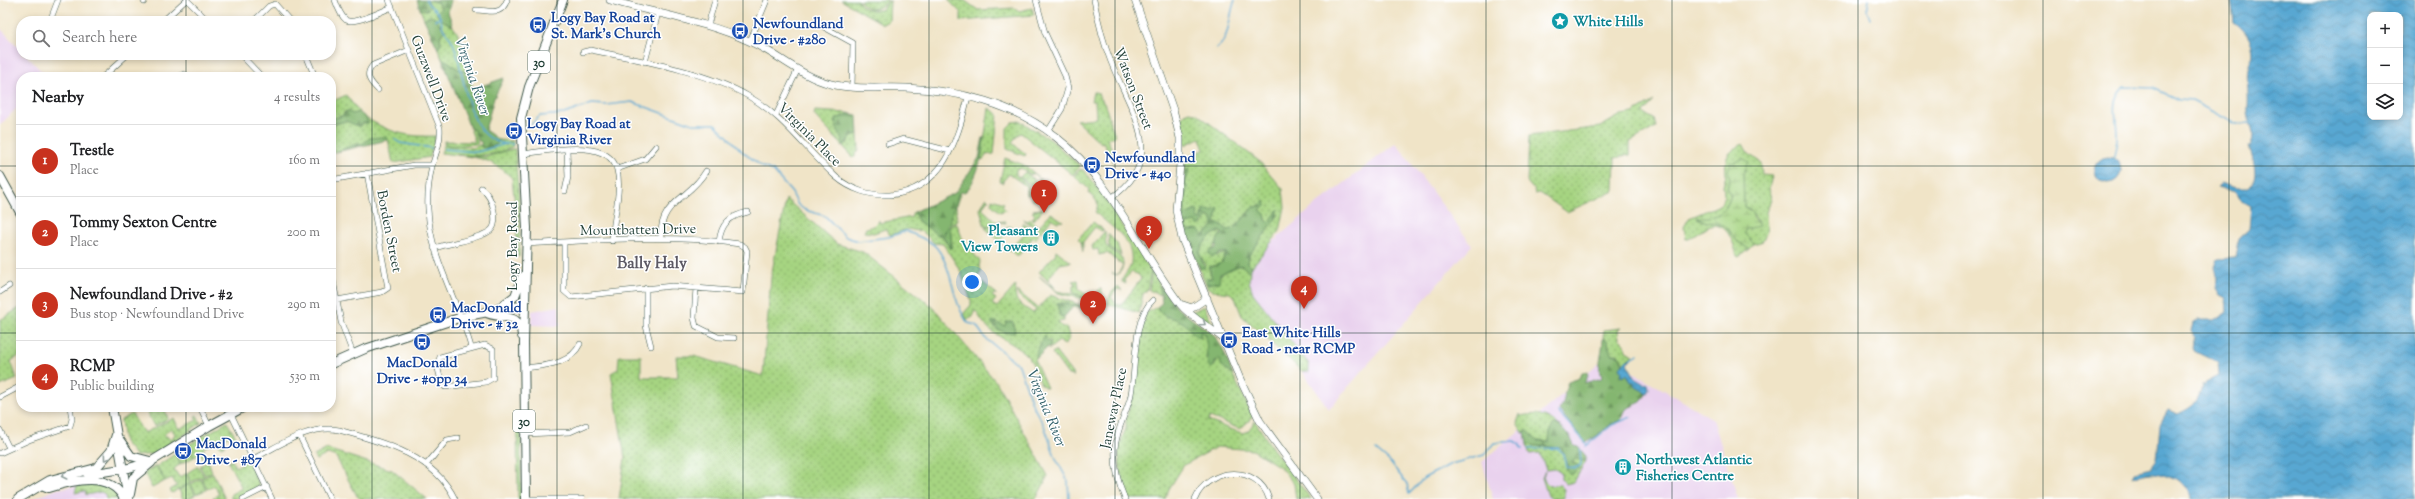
<!DOCTYPE html>
<meta charset="utf-8">
<style>
body{margin:0;font-family:"Sorts Mill Goudy",serif;background:#f2f2f2;color:#202124}
.controls{position:absolute;right:12px;top:12px;display:grid;overflow:hidden;border-radius:8px;box-shadow:0 2px 6px #0003}
.controls button{width:36px;height:36px;display:grid;place-items:center;padding:0;border:0;border-bottom:1px solid #e0e0e0;background:#fff;color:#202124;font:20px sans-serif}
.you{position:absolute;left:972px;top:282px;width:14px;height:14px;margin:-10px;border:3px solid #fff;border-radius:50%;background:#1a73e8;box-shadow:0 0 0 6px #1a73e833}
.badge{display:grid;place-items:center;width:26px;height:26px;border-radius:50%;background:#c8321e;color:#fff;font-size:13px;font-weight:700}
.pin{position:absolute;translate:-50% -33px;filter:drop-shadow(0 1px 2px #0008)}
.pin::after{content:'';position:absolute;top:21px;width:14px;height:12px;background:inherit;clip-path:polygon(0 0,100% 0,50% 100%)}
.list{margin:0;padding:0;list-style:none}
h2{display:flex;justify-content:space-between;align-items:center;height:52px;margin:0;padding:0 16px;font-size:17px}
h2 small{font-size:13px;font-weight:400;color:#757577}
.list li{display:grid;grid-template-columns:26px 1fr auto;gap:12px;align-items:center;box-sizing:border-box;height:72px;padding:0 16px;border-top:1px solid #e0e0e0}
.list b{display:block;font-size:15px;white-space:nowrap}
.list p{margin:0;font-size:13px;white-space:nowrap;color:#757577}
.list em{font-size:13px;font-style:normal;color:#757577}
.icon{flex:none;width:22px;height:22px;fill:none;stroke:currentColor;stroke-width:2;stroke-linecap:round;stroke-linejoin:round}
.map{position:relative;flex:none;width:2415px;height:499px;overflow:hidden}
.search{position:absolute;background:#fff;box-shadow:0 2px 6px #0003;left:16px;top:16px;width:320px;height:44px;display:flex;align-items:center;gap:10px;box-sizing:border-box;padding:0 14px;border-radius:16px;color:#757577;font-size:15px}
.panel{position:absolute;background:#fff;box-shadow:0 2px 6px #0003;left:16px;top:72px;width:320px;height:340px;border-radius:16px}
.map>svg:first-child{display:block}
</style>
<div class="map">
<svg width="2415" height="499" viewBox="0 0 2415 499">
<defs>
<pattern id="green-dots" width="8" height="8" patternUnits="userSpaceOnUse"><rect width="8" height="8" fill="#a6d481"/><path d="M2 2h.1M6 6h.1" fill="none" stroke="#87ad6a" stroke-width="1.8" stroke-linecap="round"/></pattern>
<pattern id="forest-firs" width="22" height="20" patternUnits="userSpaceOnUse"><rect width="22" height="20" fill="#84b66f"/><path d="M5 1l3.5 6h-7zM16 11l3.5 6h-7z" fill="#6b955c"/></pattern>
<pattern id="wetland-marsh" width="20" height="14" patternUnits="userSpaceOnUse"><rect width="20" height="14" fill="#a6d481"/><path d="M1 5h8M5 5V1M11 12h8M15 12V8" fill="none" stroke="#87ad6a"/></pattern>
<pattern id="water-waves" width="16" height="10" patternUnits="userSpaceOnUse"><rect width="16" height="10" fill="#59a7d2"/><path d="M0 5q4-4 8 0t8 0" fill="none" stroke="#4989ab"/></pattern>
</defs>
<rect width="100%" height="100%" fill="#fff"/>
<filter id="ink" filterUnits="userSpaceOnUse"><feTurbulence type="fractalNoise" baseFrequency=".025" numOctaves="2"/><feDisplacementMap in="SourceGraphic" scale="8" xChannelSelector="R" yChannelSelector="G"/><feConvolveMatrix kernelMatrix="1 2 1 2 8 2 1 2 1" color-interpolation-filters="sRGB"/></filter>
<filter id="wash" filterUnits="userSpaceOnUse"><feTurbulence type="fractalNoise" baseFrequency=".012" numOctaves="4" result="noise"/><feDisplacementMap in="SourceGraphic" scale="16" xChannelSelector="R" yChannelSelector="G"/><feGaussianBlur stdDeviation="0.9" result="paint"/><feColorMatrix in="noise" values="0 0 0 0 0 0 0 0 0 0 0 0 0 0 0 0 0 1.4 0 .05"/><feComposite in="paint" operator="in"/></filter>
<g filter="url(#wash)">
<rect width="100%" height="100%" fill="#f0e4c7"/>
<path fill="#e9d2ee" d="M0,28L21,50V55H26L47,77H21V104L0,125Z
M1396,143L1472,245L1329,409L1234,275L1312,208Z
M559,306L560,326L531,325L532,311Z
M1606,356L1713,419L1738,499H1493L1482,462L1595,367Z
M85,484L120,499H32L57,489Z"/>
<path fill="url(#green-dots)" stroke="#62885a" fill-rule="evenodd" d="M427,0L437,2L441,8L438,14L440,19C461,22 464,55 468,71C456,73 453,61 442,59L438,49L443,26L435,19H424L420,9L427,10L431,6Z
M841,0H858C863,11 872,10 881,10L890,0L889,21L883,24Z
M860,0H888C881,11 866,12 860,0Z
M948,0H964L978,10L1015,8L1019,11L1032,8L1034,15L961,21V13Z
M1093,92H1097L1105,105L1115,136L1107,139L1112,149L1114,163L1103,142L1101,143L1076,120L1096,118L1095,101H1091Z
M346,95L359,112L352,114L345,111L342,116L331,119V102Z
M1654,101L1643,113L1654,119L1656,127L1630,142V155L1615,158L1614,191L1567,212L1540,193L1535,194L1534,190L1527,182L1529,136L1600,127L1621,115L1633,113Z
M989,108L998,114L994,154L986,155L984,159L981,160Z
M815,111L848,113V116H842L836,127L847,144L850,137L858,135L859,149L854,158L814,115Z
M1189,112L1196,113L1259,161L1283,189L1285,207L1280,231L1252,267L1248,264L1249,255L1279,214L1269,223L1266,220L1265,214L1260,210L1264,202L1257,207H1253L1235,228L1228,230L1215,222L1218,212L1215,210L1202,213V220L1198,219L1196,210L1187,214L1184,212L1187,186L1185,185L1189,170L1184,176L1186,157H1191L1192,154L1204,150L1200,138L1185,145L1180,120L1184,114Z
M366,118C392,133 406,137 436,136L430,157L393,163L388,139C367,141 350,149 331,153V125L346,121L362,125L363,123H368Z
M1020,121L1051,140L1080,166L1073,175L1021,133L1017,135L1012,143L1026,154L1025,156L1007,149V128L1013,122Z
M470,128L474,130L478,144L452,146L444,144V141L475,142Z
M499,140L513,141V146C494,159 462,156 441,153L444,145L473,148L480,145L482,148L498,143Z
M1743,144L1748,153L1761,163L1762,175L1772,176L1769,187L1771,200L1766,212L1767,231L1763,241L1754,244L1744,233L1746,229L1754,227L1757,221L1750,209L1744,207L1743,174L1730,179L1727,188L1731,195C1725,215 1716,218 1697,218L1707,222L1724,225L1737,241L1749,249L1739,257L1737,256C1734,245 1728,221 1710,226C1706,227 1694,236 1689,239H1686L1684,227L1689,218L1722,204C1725,197 1724,194 1723,187C1723,183 1726,178 1726,174C1724,158 1727,152 1743,144Z
M512,149H515L520,213L519,257L516,256L517,224L512,178C493,160 483,158 457,155L486,157Z
M1005,158L1024,165L1039,177L1032,173L1031,175L1021,168L1016,170V175L1028,185L1029,195H1027L1026,186L1009,174L1003,181V183L1000,181Z
M1079,170H1083L1099,190L1151,271L1147,290L1143,294L1139,313L1107,304L1111,293L1118,286L1122,290L1117,289L1111,297L1116,304L1121,305L1141,279L1139,275L1132,272L1124,280L1126,284L1122,282C1122,276 1130,271 1131,263C1134,238 1112,229 1095,212C1101,202 1095,199 1088,193L1089,189L1074,176Z
M1025,172L1039,184L1040,187L1037,184L1032,186L1020,177Z
M1040,178L1047,184L1037,200H1032L1030,192L1040,189L1041,185L1038,181Z
M1048,185L1057,192L1034,220L1032,218L1035,215L1032,212L1041,209L1033,210L1042,209L1054,193L1049,188Z
M961,191L956,206L957,222L948,224L944,240L951,249L952,246L950,225L957,224L964,243L980,261L979,267L981,272L977,278L997,294H994L992,296L996,299L992,304L997,307L1016,285C1014,303 1017,302 1033,313L1036,310L1018,295L1017,291L1038,308L1050,295L1081,305L1057,304L1060,316L1064,317V321L1058,322L1062,327H1066L1070,338L1064,345L1059,341L1049,349L1051,341H1043L1037,351L1038,355L1035,361L1047,388L1041,385C1037,376 1035,365 1028,357C1011,338 989,338 977,312L974,311L973,317L967,320L964,313L971,305V300L960,270L943,244L934,243L923,232L908,229L890,235L885,229L874,233L864,232L866,228L873,226L879,220V223L912,217V213L914,212L918,221L938,235C954,227 950,203 961,191ZM996,321L1000,325L1005,326L1006,322L1014,324L1015,332L997,330Z
M986,198L989,200H987L982,209L997,222L1005,221L1006,223L999,222L997,225L985,227L980,209Z
M786,199L837,244L863,252L933,307L997,383L1048,476L1036,499H619L625,458L611,373L618,369L619,356H641V377H678L676,356H694L763,376L771,277Z
M992,199L1004,203L1002,206L1006,210L1000,212L991,204Z
M1180,210L1186,235L1200,268L1206,266L1199,253C1202,244 1212,231 1222,232L1213,249L1216,256L1226,253L1222,263L1212,267L1209,270L1212,278L1208,285C1215,279 1230,267 1239,265C1244,264 1247,269 1250,272L1249,281L1253,293L1309,364V372L1302,371L1242,316L1235,298L1230,293L1213,291L1207,287L1185,235Z
M1051,213L1063,221L1057,222L1052,218L1041,232L1023,219L1028,221L1030,219L1038,227Z
M1209,216L1212,219L1213,226L1203,236L1199,230L1189,231L1186,227V224L1192,221L1202,225Z
M1093,222L1104,230L1101,231L1095,227L1083,242V252L1081,242L1078,239Z
M1023,223L1039,235L1035,239L1033,237L1019,255H1016L1003,245L1010,249L1024,234Z
M995,226V231L1000,233L1008,226L1012,227L999,241L985,228Z
M1105,231L1106,246L1122,258C1124,265 1123,270 1117,275L1112,273L1117,275L1123,266L1107,253L1099,255L1098,249L1093,250L1092,246Z
M1108,234L1117,243L1121,255L1109,247Z
M1056,250L1071,262L1060,264L1048,279L1055,288L1039,272L1055,255Z
M1152,272L1160,285V295L1149,290Z
M1039,276L1057,291L1081,296L1092,301L1058,293Z
M1078,280L1079,289L1094,301L1101,294L1098,291L1100,288L1102,290V295L1094,301L1073,293V286L1076,284L1073,281Z
M1204,306L1214,328L1192,312Z
M21,307V355L11,361L17,379L0,386V320Z
M1157,307C1162,320 1175,316 1184,322C1189,326 1191,333 1197,337L1200,331C1211,339 1206,349 1206,360L1214,367L1218,359H1220L1233,375L1253,417L1240,429L1210,417L1208,421L1242,433L1248,431L1255,421L1273,449L1311,499H1296L1294,484L1280,467L1253,450L1217,447L1184,465L1169,489L1165,499H1128L1121,478L1118,448L1126,428V420L1136,380L1140,339L1146,313Z
M1621,328L1618,331L1619,338L1625,344L1626,351L1634,355L1623,365V361L1617,354H1612L1609,348L1608,341L1603,338L1604,330Z
M1054,351H1055L1074,376L1068,375L1052,353Z
M144,407H164L168,419L154,426Z
M132,414L144,433L174,418L179,429L197,420L195,416L197,415L201,423L174,442L171,439L175,434L171,428L163,436H167L173,443L154,454L136,456L124,442L121,420Z
M1520,414V416C1537,413 1545,413 1560,426L1557,424L1550,430L1549,442L1536,441L1525,432L1524,434L1517,423Z
M227,422L237,439L233,442L229,436L222,439L225,445L221,447L217,441L203,448L207,459L205,460H208L212,472L205,475L200,466L206,462L201,454L194,457L188,445Z
M519,425L521,426V499H518L517,426Z
M1527,445L1562,448L1568,473L1575,465L1572,461L1575,459L1586,461L1574,482L1566,484L1561,479V473L1555,469L1546,470L1540,453L1529,454Z
M188,446L194,457L181,464L176,454Z
M327,449L392,470L427,499H361L357,496L336,457L328,454L316,460L314,456Z
M244,453L258,482L259,488L236,499H231V494L242,488L228,462L232,460L236,467L243,463L239,456Z
M175,454L180,464L174,469L179,477L186,474L190,483L172,493L170,490L177,486L172,478L165,481L157,466Z
M156,466L165,481L152,488L144,473Z
M198,466L204,476L191,482L187,473Z
M1545,471L1543,476L1546,483L1551,486L1559,484L1564,489V498L1552,499L1548,496L1542,478Z
M213,473L225,499H212L219,494L215,486L207,489L202,478Z
M201,479L206,490L196,494L191,484Z
M93,483L111,488L120,499H106L105,494L101,492L86,495L85,491L75,493L77,485Z
M190,484L195,495L188,499H183L179,490Z"/>
<path fill="url(#forest-firs)" stroke="#527a52" fill-rule="evenodd" d="M417,0H427L431,6L427,10L420,9Z
M430,0H451L448,12L453,26L440,19L436,13L441,8L437,2Z
M430,16L435,18L445,30L440,36L441,43L438,49L424,19Z
M442,59C452,61 456,73 468,71L473,89L504,78L494,98L485,130L499,140L496,145L485,148L480,145L482,143L479,141L474,130L470,128Z
M347,111L353,114L359,112L366,118L368,123H363L360,127L346,121L331,125V119L342,116Z
M848,113L857,115L858,135L850,137L844,146L835,123L837,118L848,116Z
M381,137H386L388,140L336,152L358,143L362,144L370,138Z
M983,137C986,148 975,184 966,191C963,193 961,191 958,194L950,222L942,236L938,235L918,221L914,212L955,193L979,158Z
M1189,168L1185,185L1187,186L1184,212L1187,214L1197,210L1198,219L1202,220L1203,209L1211,211L1219,208L1215,222L1228,230L1235,228L1253,207H1257L1265,201L1266,206L1260,210L1265,214L1266,220L1269,222L1279,209L1275,220L1249,255L1248,264L1252,267L1250,272L1241,265L1220,274L1219,282L1207,284V279L1212,278L1209,267L1222,263L1226,253H1220L1212,257L1208,252L1216,248L1218,238L1223,234L1220,231C1209,236 1203,243 1199,253L1205,268H1200C1188,242 1168,194 1189,168ZM1209,216L1212,219L1213,226L1204,236L1199,230L1189,231L1186,227V224L1196,222L1199,226Z
M950,225L952,246L951,249L943,237L947,228Z
M1160,285L1178,309L1213,334L1223,349L1233,375L1221,365L1220,359H1218L1211,369C1202,358 1212,339 1200,331L1201,338C1191,336 1190,326 1182,322C1173,316 1161,319 1157,307L1162,303Z
M1063,303L1079,306L1086,310L1073,307L1064,317L1060,316L1057,304Z
M992,321L1005,326L1006,322H1013L1015,332C1007,335 996,330 992,324Z
M1045,335L1046,339L1051,344L1036,359L1037,351Z
M1603,338L1608,341L1609,348L1612,354L1620,356L1623,365L1620,367L1622,371L1621,377L1627,374L1631,382H1634L1636,387L1647,393L1641,402L1626,409L1621,420C1606,424 1599,438 1585,442L1559,410C1566,402 1563,392 1568,382L1580,378L1582,373L1587,372L1588,376L1584,383L1602,378L1603,374H1600C1598,362 1603,350 1603,338Z
M1554,424C1563,425 1572,439 1574,446L1578,447L1586,456V461L1576,459L1572,461V463L1578,465L1580,468L1571,475L1568,473L1562,448L1527,445L1525,432L1528,431L1537,441L1549,442L1550,430Z"/>
<path fill="url(#wetland-marsh)" stroke="#62885a" d="M1744,159L1749,162L1743,174L1744,207L1753,212V217L1759,226L1746,229L1744,233L1754,244L1749,249L1737,241L1724,225L1707,222L1696,217C1716,218 1725,216 1731,195L1727,188L1730,179L1728,170L1731,163Z"/>
<path fill="url(#water-waves)" stroke="#3c7283" fill-rule="evenodd" d="M2231,0H2415V499H2192C2192,484 2167,475 2154,473C2148,472 2139,476 2132,477L2134,472L2151,468L2157,460L2160,424L2168,410L2178,414C2194,406 2199,403 2202,385L2219,376L2218,363L2194,351L2195,337L2192,331L2194,322L2198,320H2214L2227,311L2226,298L2220,295L2216,288L2218,279L2215,267L2218,259L2235,258L2238,239L2249,229L2251,206L2239,199L2235,192L2217,187L2221,183L2237,188H2249C2260,176 2253,161 2249,147C2259,134 2246,120 2248,105C2249,94 2246,81 2248,69C2249,62 2253,58 2253,53C2253,40 2243,28 2234,22ZM2370,15H2400V117H2370Z
M2095 170a13 13 0 1 1 26 0a13 13 0 1 1-26 0Z
M1631,359L1627,363L1636,379L1644,384L1648,383L1649,389L1647,393L1636,387L1634,382H1631L1627,374L1621,377L1622,371L1620,367L1626,360Z"/>
<g fill="none" stroke-linecap="round" stroke-linejoin="round">
<path stroke="#59a7d2" stroke-width="1.5" d="M426,0C429,7 434,8 438,13C441,17 441,23 443,28C445,33 451,37 453,43C467,74 464,147 513,144
M1869,0L1867,10L1870,19
M435,20L440,18
M1217,48C1230,39 1229,14 1235,0
M529,126L540,116L564,114L592,104L606,105L632,102L693,124H715L744,153L763,167L773,171L792,193L798,205L805,210L825,216L846,237L858,241L889,237L906,231C914,235 930,240 936,247C954,269 951,301 968,323L976,325L985,338L1019,365L1033,406L1044,425L1056,459L1068,481L1069,499
M394,139L400,143L432,148
M444,149L477,152L505,144
M2114,157C2115,149 2118,140 2117,132C2116,113 2111,101 2125,87L2153,88L2179,100L2192,101L2236,124L2250,123
M1631,359L1638,354
M1558,412L1587,444
M1586,446L1612,425L1631,417
M1528,449L1558,448L1563,454L1566,467C1572,468 1578,469 1581,464L1580,450
M1376,450L1389,461L1407,484L1409,494
M1409,494L1424,478L1451,464L1484,455L1494,443L1514,441L1519,444L1522,449"/>
</g>
</g>
<g filter="url(#ink)">
<g fill="none" stroke-linecap="round" stroke-linejoin="round">
<g stroke="#3e564a" stroke-width="6">
<path id="street" d="M187,0L208,21
M335,0C337,6 341,16 346,20C354,25 383,11 392,7
M389,0L440,128C441,142 436,153 432,166C429,180 427,195 428,209C430,258 458,300 471,347
M1036,0L1045,33L1065,76L1068,88L1062,109L1048,131
M1094,0C1098,21 1103,42 1111,62C1131,112 1169,159 1111,198
M144,2L145,0
M476,10C490,10 501,17 507,0
M817,20L824,27L853,43L852,87
M50,21L58,0
M163,21L186,0
M254,21L269,6L275,4L290,21
M708,25L715,0
M750,41L767,0
M583,52L591,50C639,60 704,71 748,96C784,116 806,150 836,177C851,190 871,196 890,195C943,190 957,141 968,97
M241,55L262,77
M306,55L315,77
M645,62L658,13
M103,77L127,55
M178,77L184,74L189,77
M378,90C370,82 364,75 373,65L409,50
M776,115L798,69
M888,144L903,139L950,151
M523,154C547,151 609,137 617,170C622,189 613,221 612,241
M617,169L645,159L656,146
M331,180L414,165H432
M565,191L568,177L567,150
M661,238C659,201 690,199 706,171
M719,242C721,223 730,216 748,212
M527,244C598,240 669,234 740,244L745,247L747,251L743,292L672,286L571,297L564,291V242
M434,248C446,244 485,238 492,229C496,224 495,217 494,211C492,201 489,194 481,188
M331,270L341,322L353,354
M646,288V326L651,346
M696,288L694,318L696,326L718,337L734,338
M0,292L9,286
M337,300L382,292L388,288L367,173
M485,345L493,349V378L486,382L445,387L442,385L437,365L440,357Z
M525,368C546,365 570,365 580,344
M0,397L21,386
M200,407L209,426
M231,414L272,499
M0,430L9,448
M525,434L570,432L586,425
M300,437L330,499
M0,453L29,440L70,426L72,419L70,407
M253,459C278,446 310,424 339,430C382,442 434,455 455,499
M426,465L447,440L458,438
M243,499L267,487
M526,499H582
M1125,499C1118,483 1114,466 1115,449C1116,431 1125,416 1130,399C1137,372 1131,319 1153,300
M1195,499C1208,467 1258,463 1269,499"/>
</g>
<g stroke="#3e564a" stroke-width="8">
<path id="secondary" d="M610,0C656,14 705,21 749,41C777,53 801,77 831,84C855,90 881,87 906,88C958,90 1014,104 1056,137C1112,180 1138,249 1180,304C1192,319 1212,328 1226,341
M1135,0L1174,113L1180,138V164L1176,210L1182,239L1240,379L1260,421L1317,499
M1183,305L1192,308L1207,298"/>
</g>
<g stroke="#3e564a" stroke-width="10">
<path id="primary" d="M0,176L21,214
M499,308L515,296L522,277
M485,312C499,321 520,309 522,336
M331,364L365,349L462,317L525,305
M112,407L128,499
M119,439L131,456L150,461
M85,472L89,474L129,468L152,461L209,426L244,407
M44,486L49,488C73,480 110,471 124,499
M130,494L133,478L151,463
M18,499L50,480L96,468L111,451L116,435
M526,499L524,343L527,228L521,118L529,87L563,0"/>
</g>
<use href="#street" stroke="#fff" stroke-width="5"/>
<use href="#secondary" stroke="#fff" stroke-width="7"/>
<use href="#primary" stroke="#fff" stroke-width="8"/>
</g>
<defs><path id="oneway-chevron" d="M-2-3.5L2.5 0L-2 3.5" fill="none" stroke-width="1.6" stroke-linecap="round" stroke-linejoin="round"/></defs>
<g stroke="#8f9e9a">
<use href="#oneway-chevron" transform="translate(1203 323) rotate(35)"/>
<use href="#oneway-chevron" transform="translate(106 458) rotate(126)"/>
<use href="#oneway-chevron" transform="translate(64 476) rotate(166)"/>
</g>
</g>
<path fill="none" stroke="#1f3d34" stroke-width="1" stroke-opacity="0.55" d="M186,0V21M372,0V499M557,0V499M743,0V499M929,0V499M1115,0V499M1300,0V499M1486,0V499M1672,0V499M1858,0V499M2043,0V499M2229,0V499M186,55V77M0,166H21M331,166H2415M0,333H21M331,333H2415M186,407V499"/>
<defs>
<g id="sight-disc" transform="scale(0.9)"><circle r="9.5" fill="#0f9aa8" stroke="#fff"/><path d="M0-6L1.8-2.2L6-1.7L2.9 1.2L3.7 5.4L0 3.3L-3.7 5.4L-2.9 1.2L-6-1.7L-1.8-2.2Z" fill="#fff"/></g>
<g id="bus-disc" transform="scale(0.9)"><circle r="9.5" fill="#1a4fb4" stroke="#fff"/><path d="M-5-6H5V4H4V6H2V4H-2V6H-4V4H-5ZM-3.5-4V0h7V-4ZM-3.5 1.2v1.5H-2V1.2ZM2 1.2v1.5H3.5V1.2Z" fill="#fff"/></g>
<g id="building-disc" transform="scale(0.9)"><circle r="9.5" fill="#0f9aa8" stroke="#fff"/><path d="M-4-6H4V6H1V3H-1V6H-4ZM-2.5-4.3h1.7v1.8h-1.7ZM.8-4.3h1.7v1.8H.8ZM-2.5-1h1.7V.8h-1.7ZM.8-1h1.7V.8H.8Z" fill="#fff"/></g>
</defs>
<g fill-rule="evenodd">
<use href="#sight-disc" x="1560" y="21"/>
<use href="#bus-disc" x="538" y="25"/>
<use href="#bus-disc" x="740" y="31"/>
<use href="#bus-disc" x="514" y="131"/>
<use href="#bus-disc" x="1092" y="165"/>
<use href="#building-disc" x="1051" y="238"/>
<use href="#bus-disc" x="438" y="315"/>
<use href="#bus-disc" x="1229" y="340"/>
<use href="#bus-disc" x="422" y="342"/>
<use href="#bus-disc" x="183" y="451"/>
<use href="#building-disc" x="1623" y="467"/>
</g>
<g text-anchor="middle" stroke-width="3" stroke-linejoin="round" paint-order="stroke">
<g fill="#fff" stroke="#627771" stroke-width="1">
<rect x="528" y="51" width="22" height="22" rx="3"/>
<rect x="513" y="410" width="22" height="22" rx="3"/>
</g>
<g font-size="13" font-weight="bold" fill="#1f3d34">
<text x="539" y="67">30</text>
<text x="524" y="426">30</text>
</g>
<g font-size="14" font-weight="bold" fill="#164399" stroke="#fff" text-anchor="start">
<text x="551" y="22">Logy Bay Road at<tspan x="551" dy="16">St. Mark's Church</tspan></text>
<text x="753" y="28">Newfoundland<tspan x="753" dy="16">Drive - #280</tspan></text>
<text x="527" y="128">Logy Bay Road at<tspan x="527" dy="16">Virginia River</tspan></text>
<text x="1105" y="162">Newfoundland<tspan x="1105" dy="16">Drive - #40</tspan></text>
<text x="451" y="312">MacDonald<tspan x="451" dy="16">Drive - # 32</tspan></text>
<text x="1242" y="337">East White Hills<tspan x="1242" dy="16">Road - near RCMP</tspan></text>
<text x="422" y="367" text-anchor="middle">MacDonald<tspan x="422" dy="16">Drive - #opp 34</tspan></text>
<text x="196" y="448">MacDonald<tspan x="196" dy="16">Drive - #87</tspan></text>
</g>
<g font-size="14" font-weight="bold" fill="#0d838f" stroke="#fff" text-anchor="start">
<text x="1573" y="26">White Hills</text>
<text x="1038" y="235" text-anchor="end">Pleasant<tspan x="1038" dy="16">View Towers</tspan></text>
<text x="1636" y="464">Northwest Atlantic<tspan x="1636" dy="16">Fisheries Centre</tspan></text>
</g>
<g font-size="14" fill="#1f3d34" stroke="#fff">
<text transform="translate(432 78) rotate(69)" y="5">Guzzwell Drive</text>
<text transform="translate(1134 88) rotate(69)" y="5">Watson Street</text>
<text transform="translate(810 134) rotate(45)" y="5">Virginia Place</text>
<text transform="translate(638 229) rotate(-1)" y="5">Mountbatten Drive</text>
<text transform="translate(390 231) rotate(79)" y="5">Borden Street</text>
<text transform="translate(512 246) rotate(-90)" y="5">Logy Bay Road</text>
<text transform="translate(1113 408) rotate(-78)" y="5">Janeway Place</text>
</g>
<g font-size="15" font-style="italic" fill="#33626b" stroke="#fff">
<text transform="translate(473 76) rotate(71)" y="5">Virginia River</text>
<text transform="translate(1047 408) rotate(68)" y="5">Virginia River</text>
</g>
<g font-size="16" font-weight="bold" fill="#5c5964" stroke="#fff">
<text x="652" y="268">Bally Haly</text>
</g>
</g>
</svg>
<div class="controls">
<button>+</button>
<button>−</button>
<button><svg class="icon" aria-label="layers" viewBox="0 0 24 24"><path d="M12 4l9 5-9 5-9-5zM3 14l9 5 9-5"/></svg></button>
</div>
<div class="you"></div>
<div class="pin badge" style="left:1044px;top:213px">1</div>
<div class="pin badge" style="left:1093px;top:324px">2</div>
<div class="pin badge" style="left:1149px;top:249px">3</div>
<div class="pin badge" style="left:1304px;top:309px">4</div>
<div class="search"><svg class="icon" aria-label="search" viewBox="0 0 24 24"><circle cx="10" cy="10" r="6"/><path d="M15 15l6 6"/></svg>Search here</div>
<section class="panel">
<h2>Nearby<small>4 results</small></h2>
<ul class="list">
<li><span class="badge">1</span><div><b>Trestle</b><p>Place</p></div><em>160 m</em></li>
<li><span class="badge">2</span><div><b>Tommy Sexton Centre</b><p>Place</p></div><em>200 m</em></li>
<li><span class="badge">3</span><div><b>Newfoundland Drive - #2</b><p>Bus stop · Newfoundland Drive</p></div><em>290 m</em></li>
<li><span class="badge">4</span><div><b>RCMP</b><p>Public building</p></div><em>530 m</em></li>
</ul>
</section>
</div>
